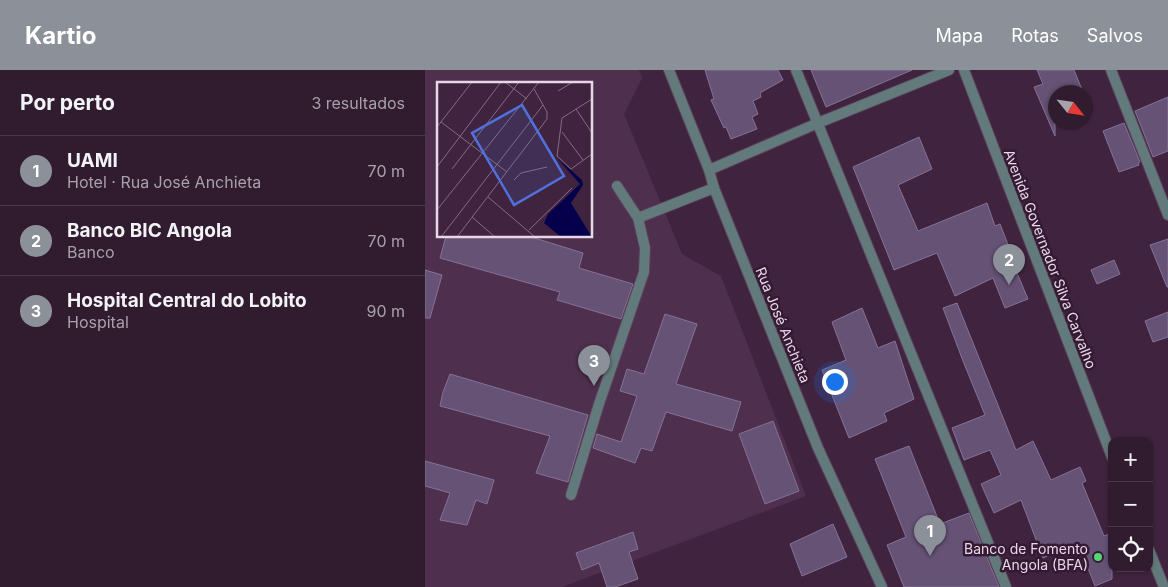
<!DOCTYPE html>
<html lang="pt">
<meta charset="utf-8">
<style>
body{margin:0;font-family:Inter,sans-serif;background:#3c283b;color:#f1f3f6}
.controls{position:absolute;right:15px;bottom:15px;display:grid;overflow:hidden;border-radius:10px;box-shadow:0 1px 4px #0004}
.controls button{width:45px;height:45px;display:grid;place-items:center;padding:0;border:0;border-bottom:1px solid #4b394b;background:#301b2f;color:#f1f3f6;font:25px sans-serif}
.compass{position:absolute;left:623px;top:15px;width:45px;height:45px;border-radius:50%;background:#301b2f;box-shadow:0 1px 4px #0004;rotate:120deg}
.you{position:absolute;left:409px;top:311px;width:18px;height:18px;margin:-12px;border:4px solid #fff;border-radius:50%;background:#1a73e8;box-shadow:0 0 0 8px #1a73e833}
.badge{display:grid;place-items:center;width:32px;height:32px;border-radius:50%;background:#8c9099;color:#fff;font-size:16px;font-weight:700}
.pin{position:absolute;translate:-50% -41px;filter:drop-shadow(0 1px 2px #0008)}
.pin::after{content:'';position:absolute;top:26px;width:18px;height:15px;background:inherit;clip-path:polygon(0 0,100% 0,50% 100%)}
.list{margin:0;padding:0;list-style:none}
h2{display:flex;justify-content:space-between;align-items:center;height:65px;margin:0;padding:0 20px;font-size:21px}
h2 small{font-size:16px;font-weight:400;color:#a8a1aa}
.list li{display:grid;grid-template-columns:32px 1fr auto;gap:15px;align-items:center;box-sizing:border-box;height:70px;padding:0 20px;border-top:1px solid #4b394b}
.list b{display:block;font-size:19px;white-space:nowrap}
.list p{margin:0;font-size:16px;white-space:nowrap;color:#a8a1aa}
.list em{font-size:16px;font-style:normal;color:#a8a1aa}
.icon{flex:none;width:28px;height:28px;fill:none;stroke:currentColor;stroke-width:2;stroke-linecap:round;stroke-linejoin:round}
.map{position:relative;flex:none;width:743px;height:517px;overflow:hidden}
header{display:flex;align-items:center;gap:30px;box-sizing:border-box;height:70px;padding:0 25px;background:#8c9099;color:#fff}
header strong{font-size:24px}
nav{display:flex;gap:28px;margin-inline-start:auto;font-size:18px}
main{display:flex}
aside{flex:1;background:#301b2f}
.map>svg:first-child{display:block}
</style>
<header>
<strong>Kartio</strong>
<nav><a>Mapa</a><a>Rotas</a><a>Salvos</a></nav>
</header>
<main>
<aside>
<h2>Por perto<small>3 resultados</small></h2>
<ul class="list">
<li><span class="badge">1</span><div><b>UAMI</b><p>Hotel · Rua José Anchieta</p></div><em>70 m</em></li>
<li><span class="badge">2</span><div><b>Banco BIC Angola</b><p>Banco</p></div><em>70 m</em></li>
<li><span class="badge">3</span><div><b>Hospital Central do Lobito</b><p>Hospital</p></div><em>90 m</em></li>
</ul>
</aside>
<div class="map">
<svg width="743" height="517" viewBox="0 0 743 517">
<rect width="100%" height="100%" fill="#40243f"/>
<path fill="#4f2f4e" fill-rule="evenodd" d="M0,0H214L217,8L199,44L257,184L296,206L381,426L137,517H0ZM14,14H166V166H14Z"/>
<path fill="#655275" stroke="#857297" d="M280,0H353L358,10L335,23L336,27L328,31L333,44L327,47L332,59L306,69L301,57L299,58L286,30L289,29Z
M386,0H487L401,37Z
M612,0H649L658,22H630V66L609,17L618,14Z
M743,27V81L728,87L710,41Z
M699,53L715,92L713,93L714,95L694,102L678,61Z
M494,67L507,99L473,115L493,161L562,133L570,156L575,154L589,190L587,191L603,229L580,238L568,208L530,226L512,183L469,200L428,97Z
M21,166H103L158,183L154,198L208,214L196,249L132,230L135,222L15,188Z
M743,169V217H742L725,175Z
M689,190L695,204L672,214L666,200Z
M0,200L17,205L5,248H0Z
M532,233L591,380L608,371L626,410L655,397L661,411L657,413L679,466L687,463V509L670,516L653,473L618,488L596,430L569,443L556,414L576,405L565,380L539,390L527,358L560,345L538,291L518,238Z
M437,238L453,278L470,271L489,329L459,343L462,351L424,368L397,300L421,290L407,252Z
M743,242V267L728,272L720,251Z
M240,244L272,254L251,314L316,332L307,361L241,342L227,381L216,378L210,393L168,378L172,364L196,372L212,326L195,321L202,299L219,304Z
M25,304L163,345L143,412L111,403L125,366L15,336L18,322Z
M348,351L374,421L340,434L314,364Z
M484,376L515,454L544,443L574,517H479L462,475L481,467L450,389Z
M0,391L69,410L62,434L51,430L42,455L15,450L25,423L0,416Z
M408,454L422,487L377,506L365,474Z
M208,462L213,479L204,482L213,509L190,517H182L174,493L157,500L151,483Z"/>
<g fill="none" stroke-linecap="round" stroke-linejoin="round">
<g stroke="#5b415a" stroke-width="12">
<path id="service" d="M213,148L289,118
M146,425L174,334L219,202L220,178L213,148L192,116"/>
</g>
<g stroke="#5b415a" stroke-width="12">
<path id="minor" d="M371,0L581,517
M686,0L743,145
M284,100L289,118L393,378L457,517"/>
</g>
<g stroke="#5b415a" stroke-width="12">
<path id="tertiary" d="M244,0L284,100L393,53L524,0
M539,0L687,387
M724,480L739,517"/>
</g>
<use href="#service" stroke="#637a7d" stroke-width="10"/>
<use href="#minor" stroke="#637a7d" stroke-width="10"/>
<use href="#tertiary" stroke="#637a7d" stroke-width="10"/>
</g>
<circle fill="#54d672" stroke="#351a34" stroke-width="2" cx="673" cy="487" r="5"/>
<g text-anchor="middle" stroke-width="5" stroke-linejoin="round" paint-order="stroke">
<g font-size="14" fill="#e9d7e8" stroke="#351a34">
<text transform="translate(625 189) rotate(69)" y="5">Avenida Governador Silva Carvalho</text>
<text transform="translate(358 255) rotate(68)" y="5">Rua José Anchieta</text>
</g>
<g font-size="14" fill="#e9d7e8" stroke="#351a34" text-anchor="end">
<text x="663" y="484">Banco de Fomento<tspan x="663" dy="16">Angola (BFA)</tspan></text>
</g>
</g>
<g transform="translate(12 12)">
<rect width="155" height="155" fill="#40243f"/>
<path d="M120,76L145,98L146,103L134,121L155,155H124L107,141L111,132L143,102Z" fill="#05004c"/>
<path fill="none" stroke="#846c83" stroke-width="1" d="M68,0L90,17M121,9L136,0M155,17L125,36L120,74L134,87L155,72M139,27L155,51M4,40L70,90M0,45L35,0M125,50L146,78M0,85L64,0M15,87L82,0M77,98L84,91L110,85M51,115L98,155M0,128L102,0M35,135L58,155M92,148L135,106M4,155L106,23M20,155L110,37V30L97,7"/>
<path fill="#5070dc" fill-opacity="0.15" stroke="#5070dc" stroke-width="2.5" d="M85,23L127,94L77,123L35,51Z"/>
<rect width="155" height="155" fill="none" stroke="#e9d7e8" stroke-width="2.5"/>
</g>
</svg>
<div class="controls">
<button>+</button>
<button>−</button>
<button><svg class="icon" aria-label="locate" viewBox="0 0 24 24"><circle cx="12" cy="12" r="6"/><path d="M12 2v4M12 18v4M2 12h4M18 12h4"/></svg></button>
</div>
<svg class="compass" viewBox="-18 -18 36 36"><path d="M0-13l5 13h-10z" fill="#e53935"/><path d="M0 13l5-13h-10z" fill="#a8a1aa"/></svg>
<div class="you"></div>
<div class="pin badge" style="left:505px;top:486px">1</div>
<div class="pin badge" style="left:584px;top:215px">2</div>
<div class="pin badge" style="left:169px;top:316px">3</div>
</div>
</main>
